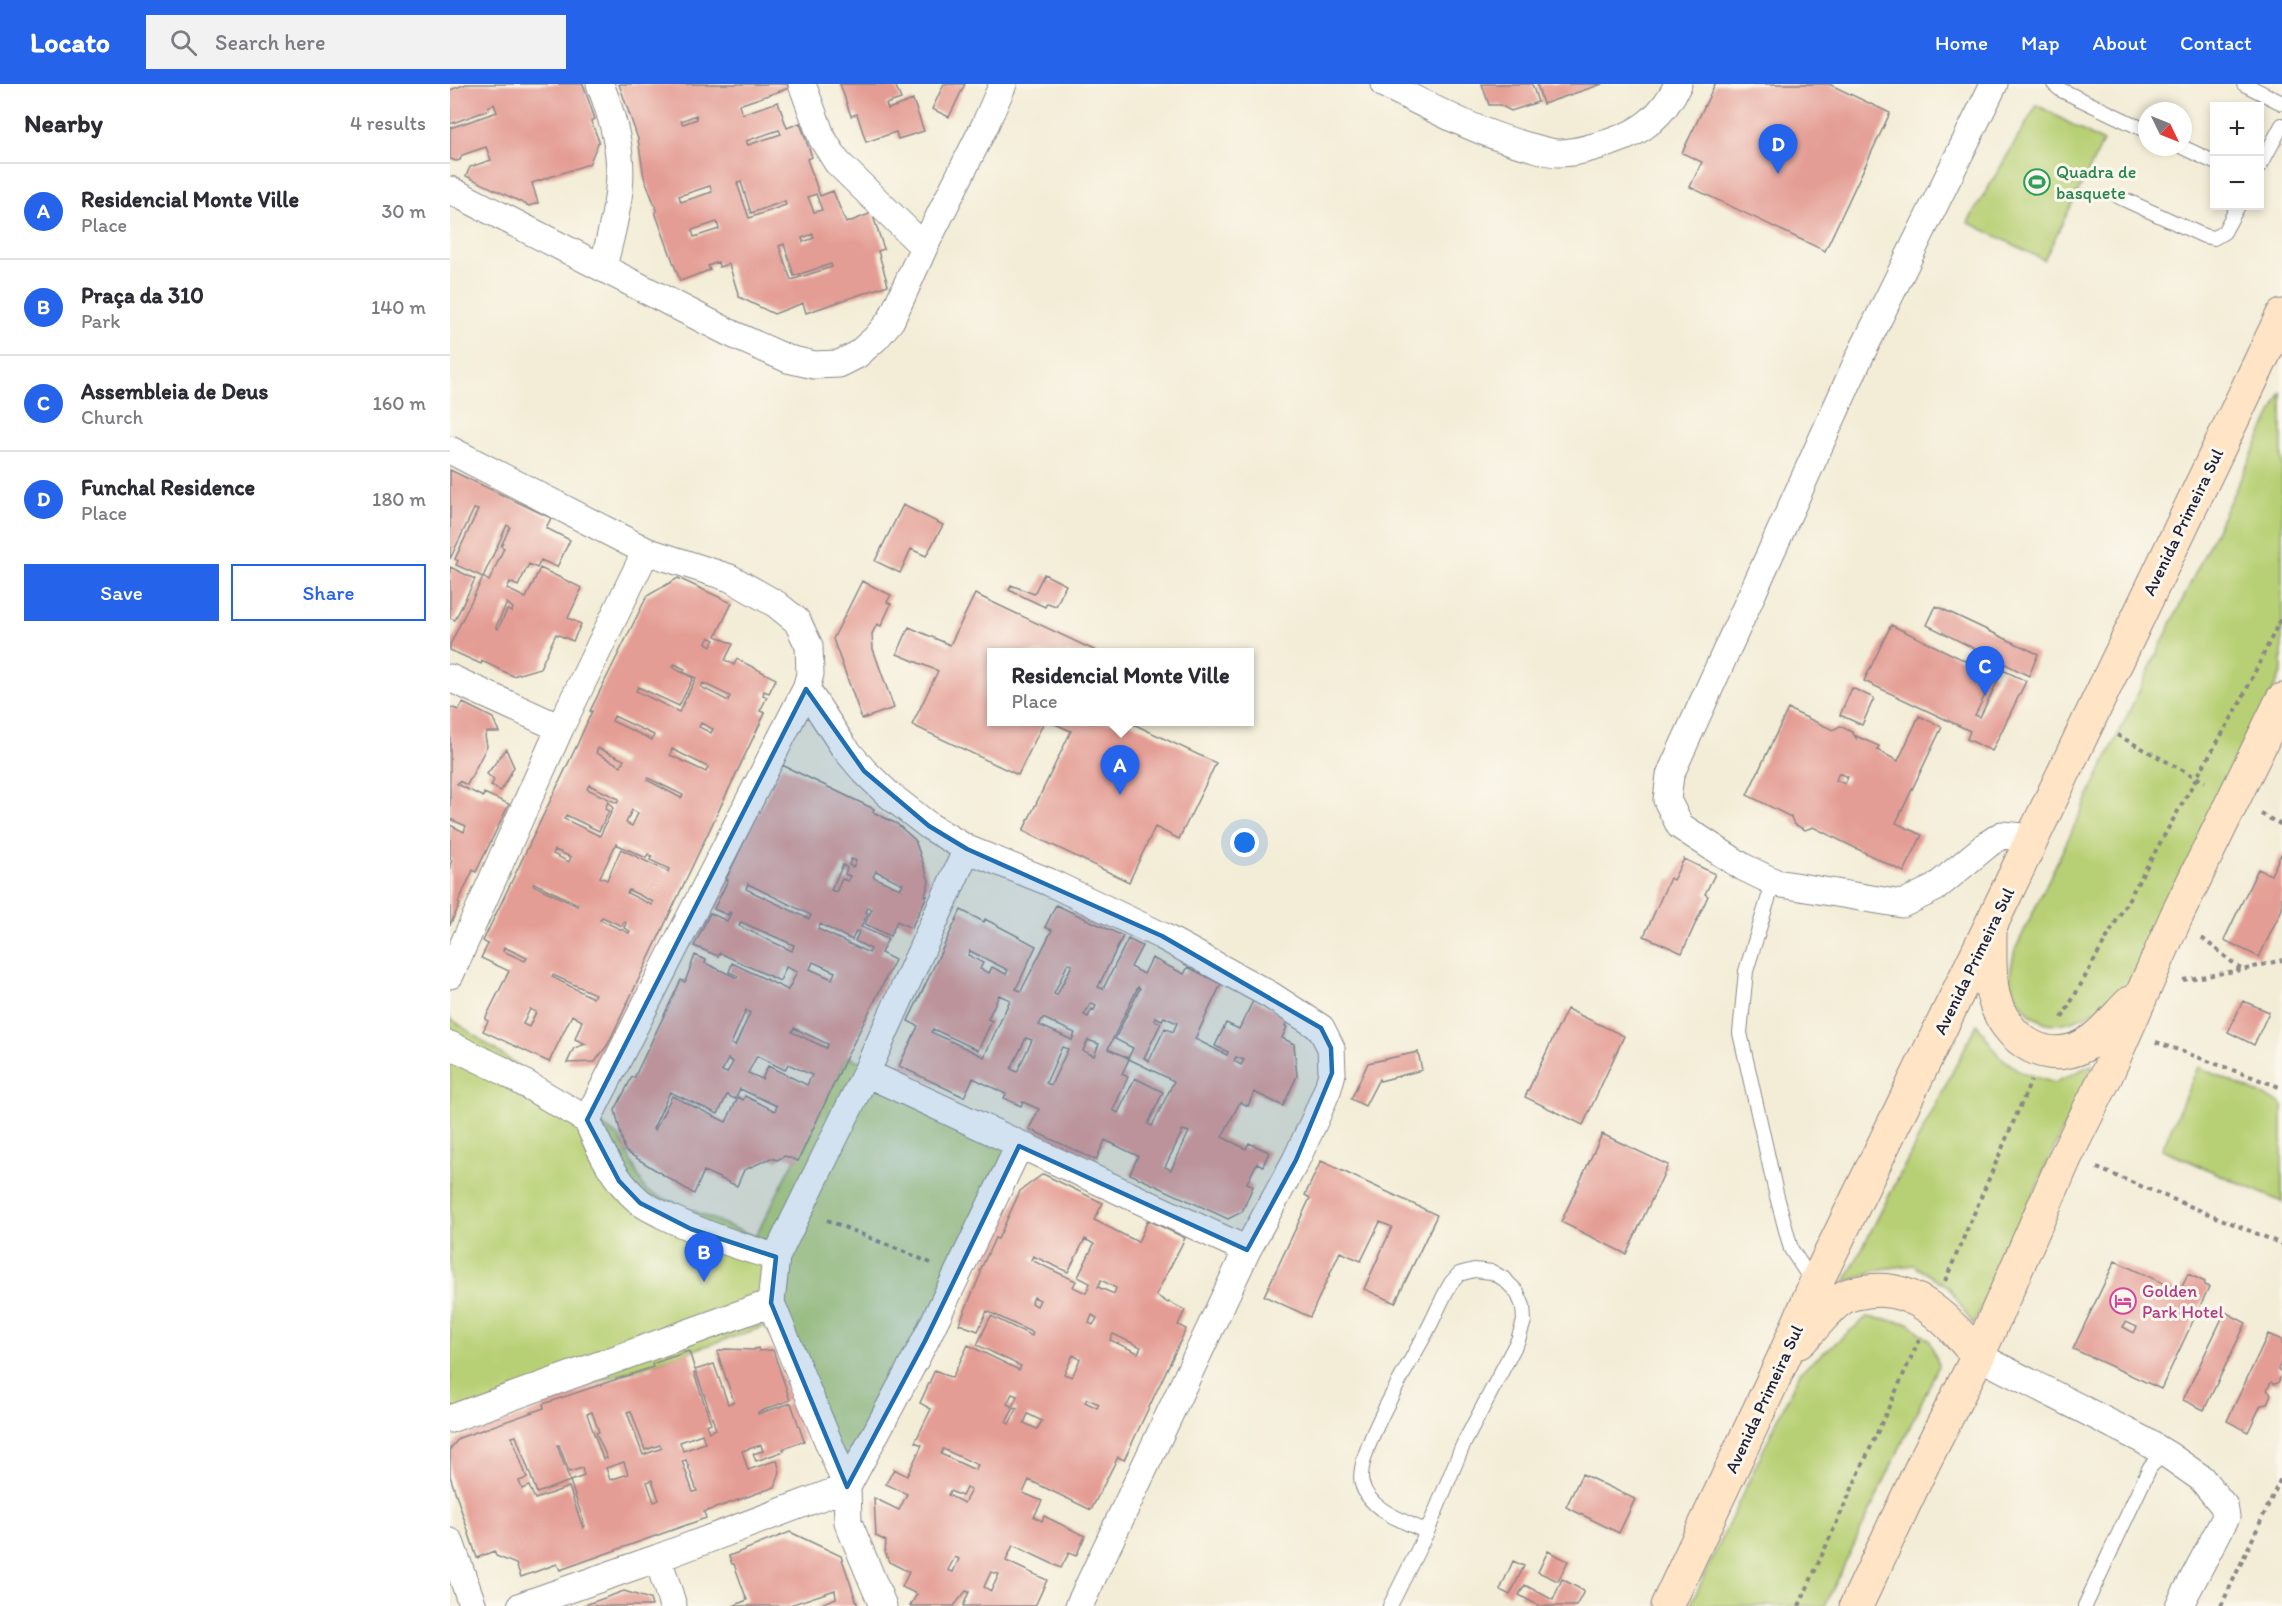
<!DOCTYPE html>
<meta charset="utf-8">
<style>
body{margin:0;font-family:Itim,sans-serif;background:#f2f2f3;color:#2b2b33}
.controls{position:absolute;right:18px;top:18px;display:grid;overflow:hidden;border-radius:0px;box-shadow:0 3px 9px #0003}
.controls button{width:54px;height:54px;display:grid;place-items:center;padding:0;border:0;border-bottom:2px solid #e1e1e2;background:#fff;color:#2b2b33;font:30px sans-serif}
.compass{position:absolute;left:1688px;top:18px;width:54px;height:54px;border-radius:50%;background:#fff;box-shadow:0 3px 9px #0003;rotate:133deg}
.you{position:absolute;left:795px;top:759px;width:21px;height:21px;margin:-15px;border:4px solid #fff;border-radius:50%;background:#1a73e8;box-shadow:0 0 0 9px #1a73e833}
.badge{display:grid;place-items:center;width:39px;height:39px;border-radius:50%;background:#2563eb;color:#fff;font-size:20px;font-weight:700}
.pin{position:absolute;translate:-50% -50px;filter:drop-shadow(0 2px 3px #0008)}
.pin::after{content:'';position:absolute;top:32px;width:21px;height:18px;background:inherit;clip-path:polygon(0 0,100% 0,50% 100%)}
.popup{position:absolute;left:537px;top:564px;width:267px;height:78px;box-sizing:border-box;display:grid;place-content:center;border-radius:0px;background:#fff;filter:drop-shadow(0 2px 4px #0005);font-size:20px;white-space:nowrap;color:#7c7c81}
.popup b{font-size:22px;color:#2b2b33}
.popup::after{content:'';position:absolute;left:50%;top:100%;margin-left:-12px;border:12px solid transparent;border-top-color:#fff}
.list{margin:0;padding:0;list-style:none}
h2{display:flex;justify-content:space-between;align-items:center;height:78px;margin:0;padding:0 24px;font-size:26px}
h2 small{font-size:20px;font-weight:400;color:#7c7c81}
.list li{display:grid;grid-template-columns:39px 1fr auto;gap:18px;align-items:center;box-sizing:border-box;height:96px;padding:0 24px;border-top:2px solid #e1e1e2}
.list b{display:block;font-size:22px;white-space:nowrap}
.list p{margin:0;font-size:20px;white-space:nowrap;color:#7c7c81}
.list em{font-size:20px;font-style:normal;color:#7c7c81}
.actions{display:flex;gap:12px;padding:18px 24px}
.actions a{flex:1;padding:14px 0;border:2px solid #2563eb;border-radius:0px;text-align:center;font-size:21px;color:#2563eb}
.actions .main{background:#2563eb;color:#fff}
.icon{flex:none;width:33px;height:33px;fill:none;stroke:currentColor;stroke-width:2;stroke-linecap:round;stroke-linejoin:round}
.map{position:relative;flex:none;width:1832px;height:1522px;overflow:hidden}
header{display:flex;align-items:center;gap:36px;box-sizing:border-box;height:84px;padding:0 30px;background:#2563eb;color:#fff}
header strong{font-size:28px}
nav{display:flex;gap:33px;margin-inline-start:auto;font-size:21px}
.search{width:420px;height:54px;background:#f2f2f3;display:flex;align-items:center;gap:15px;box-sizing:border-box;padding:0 21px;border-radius:0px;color:#7c7c81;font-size:22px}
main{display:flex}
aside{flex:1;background:#fff}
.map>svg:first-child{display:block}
</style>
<header>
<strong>Locato</strong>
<div class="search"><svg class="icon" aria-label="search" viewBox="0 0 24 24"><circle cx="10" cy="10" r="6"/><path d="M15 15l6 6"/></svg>Search here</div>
<nav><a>Home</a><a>Map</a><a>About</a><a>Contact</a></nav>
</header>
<main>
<aside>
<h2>Nearby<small>4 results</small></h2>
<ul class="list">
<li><span class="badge">A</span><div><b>Residencial Monte Ville</b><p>Place</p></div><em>30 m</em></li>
<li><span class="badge">B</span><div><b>Praça da 310</b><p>Park</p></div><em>140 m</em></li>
<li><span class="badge">C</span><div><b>Assembleia de Deus</b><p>Church</p></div><em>160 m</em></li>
<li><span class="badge">D</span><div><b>Funchal Residence</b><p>Place</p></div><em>180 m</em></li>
</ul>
<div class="actions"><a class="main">Save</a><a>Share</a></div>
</aside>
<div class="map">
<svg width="1832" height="1522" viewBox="0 0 1832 1522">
<rect width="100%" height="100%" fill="#fbf7ec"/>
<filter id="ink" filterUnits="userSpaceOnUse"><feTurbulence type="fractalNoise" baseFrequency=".0167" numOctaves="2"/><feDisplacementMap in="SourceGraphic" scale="12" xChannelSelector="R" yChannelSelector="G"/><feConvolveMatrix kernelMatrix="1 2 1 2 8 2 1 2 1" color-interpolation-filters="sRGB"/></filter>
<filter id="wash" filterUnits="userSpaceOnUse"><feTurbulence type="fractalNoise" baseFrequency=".008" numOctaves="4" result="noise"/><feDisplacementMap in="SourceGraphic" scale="24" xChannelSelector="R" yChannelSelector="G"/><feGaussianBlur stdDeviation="1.35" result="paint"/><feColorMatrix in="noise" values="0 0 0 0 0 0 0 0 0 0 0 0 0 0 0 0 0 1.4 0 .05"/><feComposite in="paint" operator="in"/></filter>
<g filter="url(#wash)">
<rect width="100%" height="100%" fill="#f3edd7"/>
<path fill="#b8d075" stroke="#6d7958" stroke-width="1.5" d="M1587,21L1653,58L1594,176L1518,138Z
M1832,308V588L1678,902C1650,926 1598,964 1571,918C1568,913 1561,904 1560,898C1559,889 1563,875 1565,866Z
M0,934L169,1053L196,1107L305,1153L398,972L577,1060L408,1401L316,1242L0,1347Z
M1527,940L1548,971L1571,988L1604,999L1643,980L1523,1241L1499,1203L1463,1181L1431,1185L1395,1198Z
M1748,983L1832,1020V1118L1712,1065Z
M1417,1233L1459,1239L1480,1257L1489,1281L1375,1522H1240L1350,1288Z"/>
<g id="blocks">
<path fill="#e49d94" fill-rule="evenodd" d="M16,0H133L145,35L141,37L149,57L139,80L82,99L88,119L79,122L16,92L20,83L41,76L36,63L12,71L10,76L6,77L0,75V44L47,28L44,20L38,23L39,26L0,40V6Z
M169,0H337L339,4L289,21L292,30L328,18L337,44L350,39L362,73L357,75L370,112L383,107L396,139L422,129L434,165L428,167L438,201L356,229L353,219L324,230L289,213L279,180L269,183L268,178L258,182L260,186L230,197L205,128L207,127L194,93L188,55ZM246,31L247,35L233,40L231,37ZM329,46L331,50L298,61L296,57ZM291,98L301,129L335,117L336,121L299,134L287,99ZM260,102L262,108L231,118L229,112ZM366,110L372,126L364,128L358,113ZM267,138L269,145L244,153L242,146ZM363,150L364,154L353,158L352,154ZM334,160L344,192L381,180L382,183L341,196L329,162Z
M390,0H445L451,15L436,20L438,25L463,16L474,47L448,55L446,48L416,58L407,30L401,32Z
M494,0H515L499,33L482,25Z
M1032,0H1082L1088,18L1061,27L1050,21H1039Z
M1087,0H1152L1093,20Z
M1265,0H1379L1440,29L1375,167L1240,103L1252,78L1232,69Z
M0,386L101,434L96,444L120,456L107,483L91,476L87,484L79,480L68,502L60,498L57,505L76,514L90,484L132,504L118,534L131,540L123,557L106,550L90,584L63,592L32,577L31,580L0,566V561L33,493L6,481L8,477L5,475L28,426L24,425L0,475ZM57,441L60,443L51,462L54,464L39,497L33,493ZM57,519L63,524L62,528L57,526L48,545L46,543Z
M453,421L493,441L476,472L461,465L450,489L425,477Z
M0,483L25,495L5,536L0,534Z
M594,490L616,501L606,522L597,519L595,523L559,506L561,501L584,510Z
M228,494L282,519L266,552L283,560L275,576L284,581L287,575L326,595L319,609L314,607L313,611L317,613L310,627L315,629L158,960L145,978L117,979L124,964L136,960L125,955L132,937L122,931L99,978L33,947L38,937L35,935L59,887L31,874L38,860L33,857L127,661L142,627H140L197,512ZM259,553L265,556L261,562L256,559ZM224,580L235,585L233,588L246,594L229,628L186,607L188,603L229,622L243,594L222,583ZM253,599L280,612L278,617L251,603ZM164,632L204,651L202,656L162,637ZM251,639L263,645L261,649L249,643ZM148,664L174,676L171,682L146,669ZM222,665L258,683L256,688L220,671ZM198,694L233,711L231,714L197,696ZM139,701L169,715L167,719L137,705ZM158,718L163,724L150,752L114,735L116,731L149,747L159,727L155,725ZM182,726L188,729L182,742L176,739ZM166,760L196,774L198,770L202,772L200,776L219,785L218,788L171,765L157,796L150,793ZM105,766L121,773L119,778L103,770ZM84,799L128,820L127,822L83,801ZM179,806L203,818L202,821L177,809ZM152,833L172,842L174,837L176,839L174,844L180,847L179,849L150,836ZM54,863L77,874L75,877L53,867ZM103,891L145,910L143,914L102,893ZM80,925L86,928L79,943L73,940Z
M412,497L441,511L437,518L441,520L431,542L427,540L422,550L423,565L444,624L412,635L383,555Z
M525,510L648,568H541V638H594L568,691L462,641L488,587L447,570L459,543L500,561Z
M1486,522L1588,570L1579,592L1477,541Z
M1441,541L1545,591L1525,631L1530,633L1553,586L1576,597L1542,667L1517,655L1520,647L1414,597Z
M1402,604L1424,614L1412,641L1390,631Z
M13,619L43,634L49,648H37L35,652L37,662L17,701L9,697L7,700L33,713L34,709L59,720L26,788L23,786L8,819L10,820L0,841V781L2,776L0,775V741L14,748L16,742L0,735V623L9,626Z
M1338,625L1383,646L1390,642L1402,648L1406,654V652L1429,662L1427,666L1448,677L1469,632L1492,643L1446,739L1472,751L1454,788L1363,743L1355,746L1344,740L1341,733L1297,711ZM1389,689L1398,693L1395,700L1386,696Z
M600,638H679L766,679L729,755L705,743L679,798L573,747L621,647Z
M56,665L64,683L51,707L41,702L44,696L37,690Z
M332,681L424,725L423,728L447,740L465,756L479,797L475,812H477L461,844L447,837L440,852L415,840L422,825L418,823L416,828L418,829L411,843L438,855L431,869L445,876L396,974L348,1077L335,1072L327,1076L321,1074L294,1086L287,1102L254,1087L244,1110L175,1067L165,1026L182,993L184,994L231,896L235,898L245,871L256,876L255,879L287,894L288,892L279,888L282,879L338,906L347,888L336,883L330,897L270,869L268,872L244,862L260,829L277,837L281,829L279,828L278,831L264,825L278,796L276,795ZM401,775L406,777L403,783L399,781ZM393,781L397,784L395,790L400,792L398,797L392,795L386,808L381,806ZM426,787L453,800L450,805L423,793ZM298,800L361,831L359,835L296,805ZM291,838L344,861L342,867L289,842ZM370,840L402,856L406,847L409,848L405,857L421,865L419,869L368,845ZM363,878L385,888L382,895L360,885ZM296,926L300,929L285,962L281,960ZM344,944L378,960L376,964L342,948ZM307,972L335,986L338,980L362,991L357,1001L318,982L312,995L298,989ZM278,975L283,978L277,989L272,987ZM290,1005L327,1022L325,1027L295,1012L293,1016L288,1013L276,1038L222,1012L205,1046L203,1045L220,1008L268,1030L277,1011L285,1015Z
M1832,768V825L1809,873L1774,856L1808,785L1821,791Z
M1234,775L1265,790L1255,810L1258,812L1232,869L1194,852L1220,794L1223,796Z
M606,821L673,852L648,903L653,905L678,855L692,862L681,883L694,890L702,874L734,890L738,883L771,900L745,955L777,971L778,968L765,962L776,939L789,945L804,915L838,935L835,942L837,943L832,954L844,960L847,992L833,1022L804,1008L798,1022L790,1018L772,1053L796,1065L799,1059L819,1068L813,1082L807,1079L797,1099L803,1102L792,1128L778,1135L680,1090L688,1072L655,1056L646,1076L579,1045L589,1025L573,1018L571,1022L554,1014L556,1010L523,994L514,1013L449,982L468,942L458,937L511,826L534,838L535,835L586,862L566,905L571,907L602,846L595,843ZM520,867L558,886L556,890L542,883L539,889L530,885L533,879L518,871ZM618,879L622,881L607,911L604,910ZM688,903L690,904L665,955L683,964L678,974L658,965ZM549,911L560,916L534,973L481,948L483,945L528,966L542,937L538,935ZM641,919L646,922L644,926L642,925L638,933L634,931ZM705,933L712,936L714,933L727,939L723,948L715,944L699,977L694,974L711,939L704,936ZM593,934L625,949L622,956L589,941ZM576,954L582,956L567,988L561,985ZM638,956L649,960L644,972L633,967ZM612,963L618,965L601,1001L596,999ZM786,973L794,976L791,981L784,977ZM679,975L724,997L702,1042L698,1040L713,1008L685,994L668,1029L663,1026L678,993L672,990ZM733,1046L739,1048L721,1086L715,1083Z
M1793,917L1819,928L1804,961L1778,948Z
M1117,925L1174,952L1133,1041L1075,1013Z
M968,968L972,986L930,997L929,995L915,1022L901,1015L918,979Z
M1152,1050L1218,1081L1176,1170L1111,1138Z
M871,1077L987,1131L945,1219L914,1205L942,1143L930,1138L911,1177L890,1168L860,1233L814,1212L860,1114L855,1111Z
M593,1090L653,1119L644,1136L688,1158L698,1136L735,1154L706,1211L718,1219L719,1218L735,1226L728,1241L736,1245L674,1376L668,1373L641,1426L579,1396L573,1409L592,1417L584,1433L592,1437L594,1432L635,1452L626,1472L619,1469L611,1484L563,1461L556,1477L597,1496L585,1522H513L519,1508L516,1507L504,1522H460L467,1510L452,1503L459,1488L439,1478L435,1468L436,1457L426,1452L424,1414L449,1426L457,1410L436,1400L444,1385L457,1392L472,1361L465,1358L481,1325L470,1319L485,1286L502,1294L518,1261L569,1286L571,1282L527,1261L541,1232L582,1252L583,1249L537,1227L528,1247L509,1240L531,1189L530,1187L545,1154L548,1155L570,1107ZM635,1155L644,1160L628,1193L640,1199L636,1209L623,1203L626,1197L581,1176L583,1172L618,1188ZM651,1196L666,1204L664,1210L648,1203ZM584,1213L590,1216L587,1222L581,1219ZM642,1231L647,1234L643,1241L639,1239ZM663,1250L691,1263L688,1269L660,1256ZM623,1271L630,1275L622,1293L614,1290ZM562,1310L567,1312L562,1323L557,1320ZM637,1315L649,1320L647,1324L635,1318ZM564,1324L567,1325L559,1340L556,1338ZM578,1330L592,1337L587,1345L574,1339ZM493,1365L528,1381L525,1386L491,1370ZM516,1404L521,1406L514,1419L498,1411L500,1407L512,1412ZM505,1473L509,1475L503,1488L498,1486ZM541,1488L549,1490L541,1507L534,1503Z
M1665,1177L1730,1207L1738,1190L1755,1198L1754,1201L1759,1203L1711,1305L1623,1265ZM1676,1238L1687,1243L1684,1249L1673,1243Z
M1775,1228L1796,1239L1754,1326L1733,1316Z
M1818,1250L1832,1256V1277L1828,1285L1832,1289L1828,1299L1824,1300L1821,1298L1817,1306L1821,1310L1817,1320L1811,1321L1798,1348L1777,1337Z
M308,1264L309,1267L323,1266L340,1316L308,1328V1330L341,1319L354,1357L333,1365L334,1367L306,1377L303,1370L313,1367L311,1361L292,1367L298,1386L327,1376L330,1388L325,1403L254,1428L256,1434L110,1486L107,1480L71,1493L66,1480L46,1472L44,1467L27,1474L0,1392V1365L9,1354L94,1324L93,1320L203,1283L202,1280L239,1267L245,1286L264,1280L278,1320L284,1318L267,1268L275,1265L303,1266ZM246,1288L266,1345L259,1348L256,1341L261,1339L244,1289ZM181,1327L195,1366L210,1361L212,1364L193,1371L177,1328ZM142,1328L149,1348L146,1349L157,1374L153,1375L137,1330ZM252,1350L255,1359L233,1367L230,1358ZM66,1352L87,1409L120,1397L107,1361H109L119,1388L132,1384L134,1392L120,1397L135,1442L133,1444L119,1403L85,1415L79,1402L72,1405L69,1397L77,1394L62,1353ZM236,1376L247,1407L243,1408L232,1377ZM174,1378L178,1390L160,1396L156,1384ZM202,1396L209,1416L204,1418L197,1398Z
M1132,1390L1185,1415L1169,1449L1116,1423Z
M340,1448L391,1472L408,1522H366L386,1514L385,1506L337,1522H283L297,1516L284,1480H282L279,1472Z
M1098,1467L1118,1477L1108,1497L1088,1488Z
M1063,1477L1074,1482L1060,1511L1050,1506Z
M1112,1495L1134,1507L1126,1522H1089L1069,1511L1075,1501L1103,1516Z
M174,1507L200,1515L202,1522H132Z"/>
</g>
</g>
<g filter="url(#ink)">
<use href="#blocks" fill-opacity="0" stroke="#8a8889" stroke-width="1.5"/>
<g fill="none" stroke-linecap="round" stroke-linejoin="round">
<g stroke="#8a8889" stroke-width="16">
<path id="service" d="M1604,0L1611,6L1697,47
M1794,0L1832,19
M1732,63L1764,78
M1810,82L1832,41
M1669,113L1754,152L1764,154L1774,148L1788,122
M1326,799L1319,812L1296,887L1290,949L1326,1109L1341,1165L1363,1199
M940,1522L977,1448L1013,1361L1068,1256L1074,1237L1073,1222L1067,1208L1054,1195L1042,1188L1024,1186L1009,1190L1001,1199C992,1214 986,1230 978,1245C963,1274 903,1371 912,1400C920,1427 954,1437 977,1448
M1635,1522L1700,1383L1706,1377L1718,1371"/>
</g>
<g stroke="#8a8889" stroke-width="29">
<path id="minor" d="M150,0C163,34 173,69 169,105C167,131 159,158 153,183
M352,0L372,54L387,78L474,163
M934,0C982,24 1029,50 1081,63C1089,65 1099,69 1108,69C1126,69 1144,63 1161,58C1193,48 1214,30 1228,0
M1544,0L1409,274L1220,691L1217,716L1230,742L1293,783L1326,799L1452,820L1485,804L1538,760L1552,751L1583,754
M0,106L282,250L338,275L364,281L389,280L407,271L426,254L441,236L474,163L535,41L553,0
M0,366L196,467L280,494L326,520L347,537L359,562L360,590L356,605L393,662L414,687L438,710L479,742L517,765L599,798L712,852L820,911L871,944L881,964L882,989L878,1004L866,1033L846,1076L797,1166L629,1522
M0,594L110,644
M356,605L137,1036C150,1066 164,1096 189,1117C196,1123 206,1127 213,1131C250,1149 287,1162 326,1173L416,989L517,765
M0,891L110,644L196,467
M0,961L50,985L137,1036
M416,989L797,1166
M326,1173L321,1219L397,1403L398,1438L433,1522
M1528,1272L1693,1356L1718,1371L1751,1394L1774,1422L1776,1433L1729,1522
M0,1335L321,1219
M0,1458L23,1522
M208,1474L223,1522
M71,1522L208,1474L397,1403L475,1257L569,1062"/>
</g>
<g stroke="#8a8889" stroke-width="35">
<path id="secondary" d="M1540,850C1540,869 1539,891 1543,910C1554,957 1601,988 1644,955C1657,945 1668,931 1680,919
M1349,1258C1362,1246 1377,1224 1391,1215C1398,1210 1409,1208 1418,1207C1466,1200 1499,1238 1528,1272
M1217,1522L1334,1273L1365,1201L1539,845L1832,232
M1406,1522L1474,1378L1528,1272L1616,1072L1656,992L1726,833L1832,616"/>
</g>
<path stroke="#8a8889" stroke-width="4" stroke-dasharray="4.5 4.5" stroke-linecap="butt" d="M1667,651L1755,698
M1811,730L1832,741
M1752,854L1792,886L1832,876
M1733,896L1791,886
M1612,934L1747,693L1789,621L1832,532
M1706,958L1832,1004
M1647,1084L1832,1160
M377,1136L481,1179
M1495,1197L1581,997
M1349,1522L1469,1256
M1771,1522L1832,1392"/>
<use href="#service" stroke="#fff" stroke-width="14"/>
<use href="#minor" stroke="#fff" stroke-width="27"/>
<use href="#secondary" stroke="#ffe4c6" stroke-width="33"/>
</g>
</g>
<path fill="#1f6fb2" fill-opacity="0.2" stroke="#1f6fb2" stroke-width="4.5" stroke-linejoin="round" d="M356,605L414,687L479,742L517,765L712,852L871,944L881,964L882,989L846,1076L797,1166L569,1062L475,1257L397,1403L321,1219L326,1173L241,1145L190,1119L169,1097L137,1036Z"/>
<defs>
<g id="stadium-ring" transform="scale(1.35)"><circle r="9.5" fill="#fbf7ec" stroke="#2e9e5b" stroke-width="1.5"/><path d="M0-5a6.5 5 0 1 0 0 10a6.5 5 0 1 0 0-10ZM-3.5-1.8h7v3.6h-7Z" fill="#2e9e5b"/></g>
<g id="hotel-ring" transform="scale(1.35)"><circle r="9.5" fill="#fbf7ec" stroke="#d1479c" stroke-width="1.5"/><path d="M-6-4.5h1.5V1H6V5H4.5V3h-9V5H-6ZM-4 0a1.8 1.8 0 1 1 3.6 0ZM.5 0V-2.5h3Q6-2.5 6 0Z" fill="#d1479c"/></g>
</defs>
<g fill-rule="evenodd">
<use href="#stadium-ring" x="1587" y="98"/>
<use href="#hotel-ring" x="1673" y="1217"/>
</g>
<g text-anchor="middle" stroke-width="6" stroke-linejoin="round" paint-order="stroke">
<g font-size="18" fill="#27864d" stroke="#fbf7ec" text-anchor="start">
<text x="1606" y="94">Quadra de<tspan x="1606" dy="21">basquete</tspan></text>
</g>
<g font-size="18" fill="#22223b" stroke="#fbf7ec">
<text transform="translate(1733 438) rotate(-64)" y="6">Avenida Primeira Sul</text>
<text transform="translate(1524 877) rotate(-64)" y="6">Avenida Primeira Sul</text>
<text transform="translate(1314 1315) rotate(-65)" y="6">Avenida Primeira Sul</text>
</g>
<g font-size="18" fill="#b23c85" stroke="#fbf7ec" text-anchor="start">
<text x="1692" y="1213">Golden<tspan x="1692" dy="21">Park Hotel</tspan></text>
</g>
</g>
</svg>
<div class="controls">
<button>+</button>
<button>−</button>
</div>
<svg class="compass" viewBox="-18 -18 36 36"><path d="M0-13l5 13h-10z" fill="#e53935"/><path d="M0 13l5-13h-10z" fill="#7c7c81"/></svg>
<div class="you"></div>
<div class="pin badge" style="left:670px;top:711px">A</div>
<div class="popup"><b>Residencial Monte Ville</b>Place</div>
<div class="pin badge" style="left:254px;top:1198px">B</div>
<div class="pin badge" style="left:1535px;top:612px">C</div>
<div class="pin badge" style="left:1328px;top:90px">D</div>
</div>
</main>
